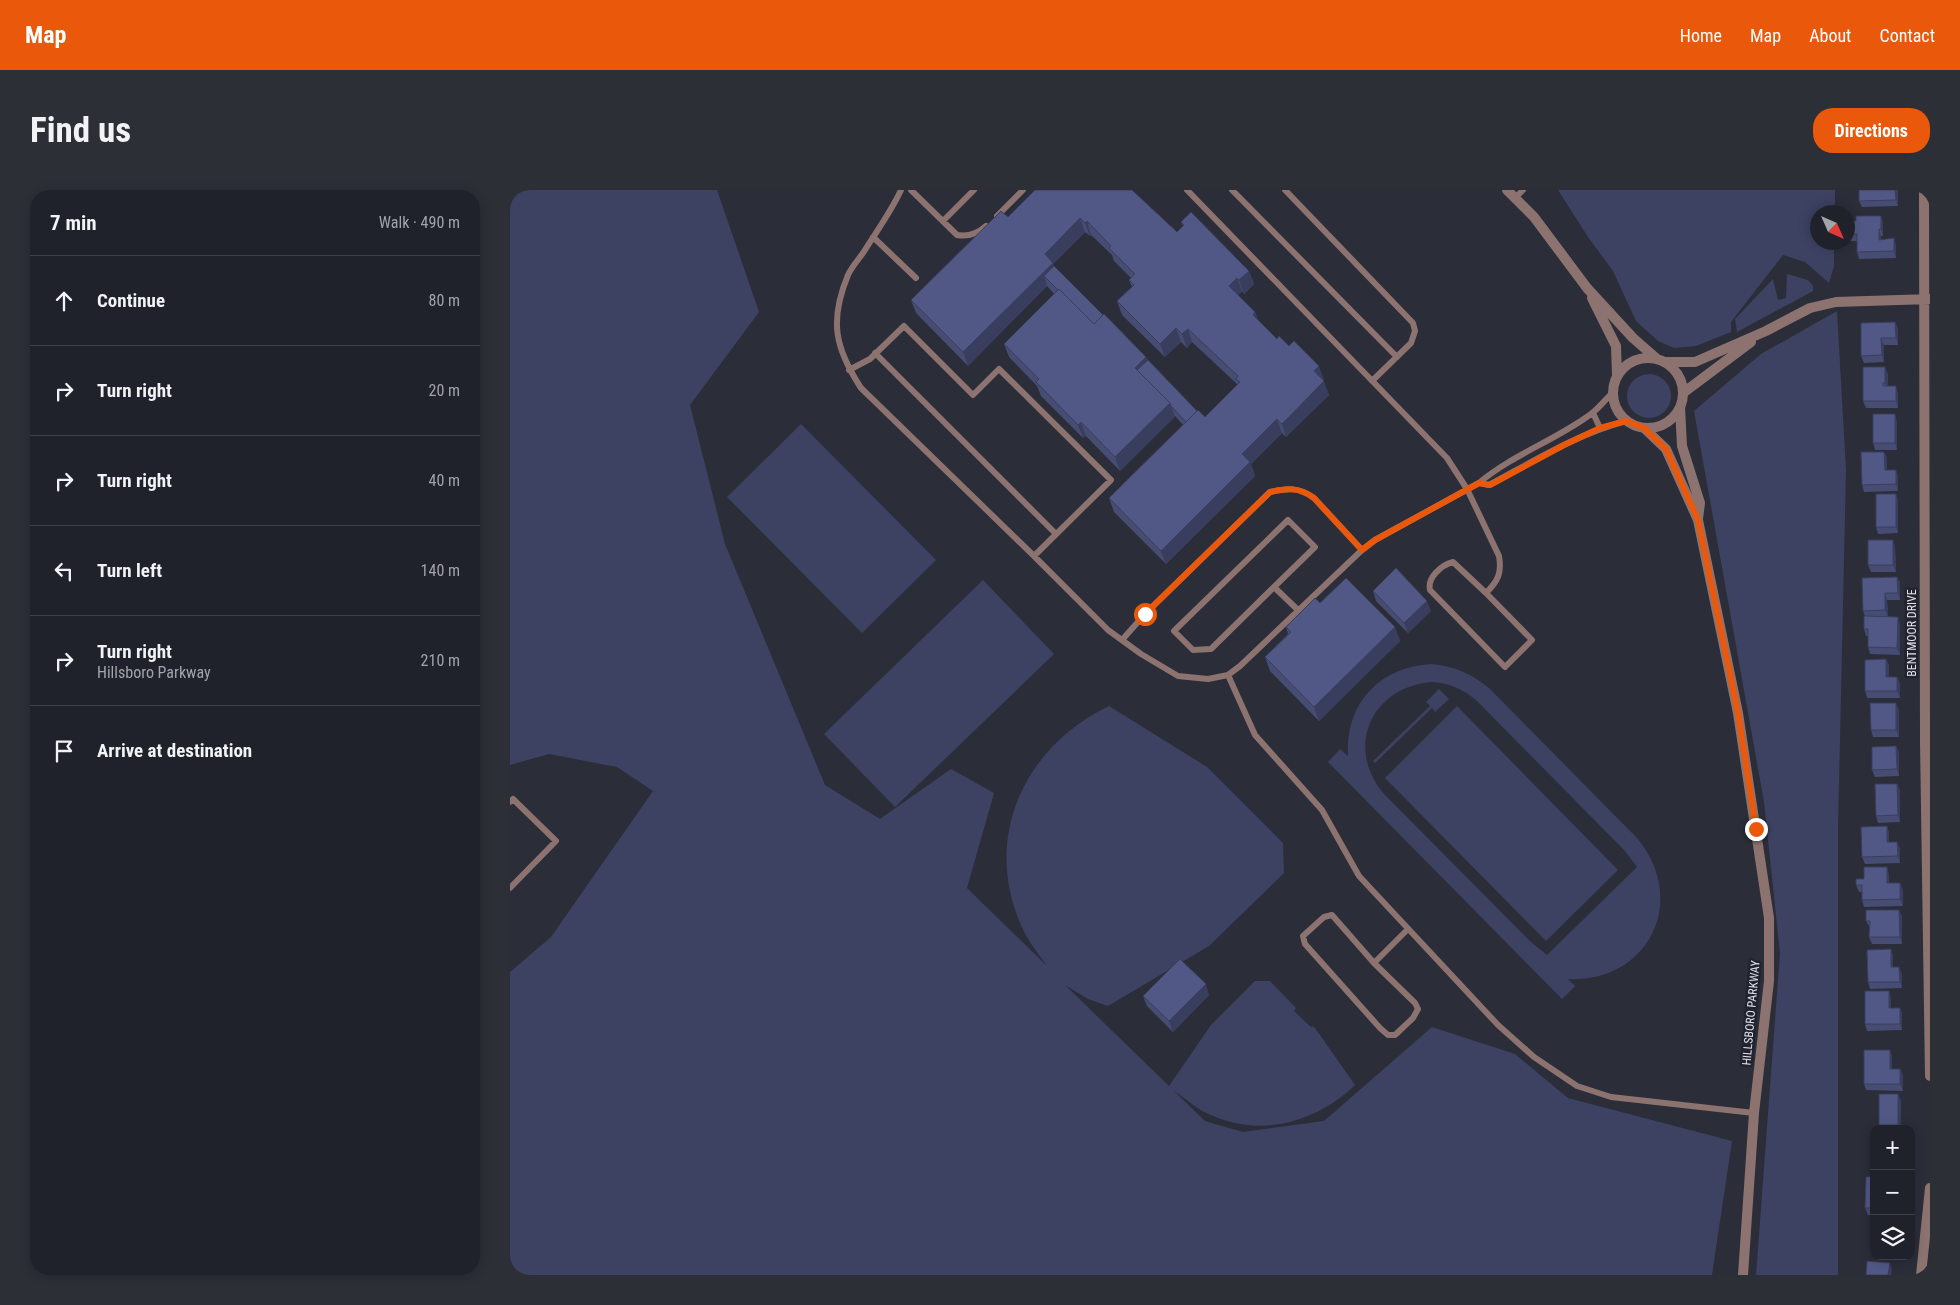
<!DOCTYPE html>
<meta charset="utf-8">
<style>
body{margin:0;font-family:"Roboto Condensed",sans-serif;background:#2d2f37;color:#f1f3f6}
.controls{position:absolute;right:15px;bottom:15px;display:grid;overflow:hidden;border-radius:10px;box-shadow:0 2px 12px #0003}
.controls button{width:45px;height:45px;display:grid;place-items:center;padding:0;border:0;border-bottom:1px solid #3d3f47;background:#20222b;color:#f1f3f6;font:25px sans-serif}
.compass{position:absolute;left:1300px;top:15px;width:45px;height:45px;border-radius:50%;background:#20222b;box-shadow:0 2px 12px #0003;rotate:135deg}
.stop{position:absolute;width:15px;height:15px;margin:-11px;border:4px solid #ea580c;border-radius:50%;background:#fff}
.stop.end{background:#ea580c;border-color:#fff;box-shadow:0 1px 5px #0008}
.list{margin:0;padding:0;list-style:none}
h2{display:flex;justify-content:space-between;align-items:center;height:65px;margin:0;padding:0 20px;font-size:21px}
h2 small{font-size:16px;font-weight:400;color:#a2a4a9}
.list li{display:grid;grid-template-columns:32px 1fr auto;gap:15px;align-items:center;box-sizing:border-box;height:90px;padding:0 20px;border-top:1px solid #3d3f47}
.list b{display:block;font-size:19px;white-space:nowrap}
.list p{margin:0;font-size:16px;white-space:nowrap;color:#a2a4a9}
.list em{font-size:16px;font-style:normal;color:#a2a4a9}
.icon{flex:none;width:28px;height:28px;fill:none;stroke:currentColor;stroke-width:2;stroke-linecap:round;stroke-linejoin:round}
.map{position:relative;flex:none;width:1420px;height:1085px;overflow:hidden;border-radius:20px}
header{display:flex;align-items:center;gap:30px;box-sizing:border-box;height:70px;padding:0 25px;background:#ea580c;color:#fff}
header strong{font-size:24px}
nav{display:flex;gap:28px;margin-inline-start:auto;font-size:18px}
.intro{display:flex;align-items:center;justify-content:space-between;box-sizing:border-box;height:120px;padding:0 30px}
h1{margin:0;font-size:35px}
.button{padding:12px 22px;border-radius:20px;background:#ea580c;color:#fff;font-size:18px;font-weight:700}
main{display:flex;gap:30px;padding:0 30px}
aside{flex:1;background:#20222b;border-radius:20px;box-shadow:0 2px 12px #0003}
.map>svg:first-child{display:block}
</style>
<header>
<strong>Map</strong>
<nav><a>Home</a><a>Map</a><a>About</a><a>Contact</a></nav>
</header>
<div class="intro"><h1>Find us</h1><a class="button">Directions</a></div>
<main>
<aside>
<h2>7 min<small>Walk · 490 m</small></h2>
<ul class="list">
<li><svg class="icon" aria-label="ahead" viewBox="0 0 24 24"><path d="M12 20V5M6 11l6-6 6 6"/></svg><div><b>Continue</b></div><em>80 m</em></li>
<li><svg class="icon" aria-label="right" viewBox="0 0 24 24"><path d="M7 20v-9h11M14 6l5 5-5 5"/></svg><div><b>Turn right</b></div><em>20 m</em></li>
<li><svg class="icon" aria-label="right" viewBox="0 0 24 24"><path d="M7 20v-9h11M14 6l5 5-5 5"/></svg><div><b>Turn right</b></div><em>40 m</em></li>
<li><svg class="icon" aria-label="left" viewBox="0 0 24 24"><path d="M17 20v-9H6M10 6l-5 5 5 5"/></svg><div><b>Turn left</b></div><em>140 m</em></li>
<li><svg class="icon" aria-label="right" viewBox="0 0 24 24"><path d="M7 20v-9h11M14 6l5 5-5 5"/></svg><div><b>Turn right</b><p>Hillsboro Parkway</p></div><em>210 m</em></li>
<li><svg class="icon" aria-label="arrive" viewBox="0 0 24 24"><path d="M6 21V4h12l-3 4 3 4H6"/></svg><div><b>Arrive at destination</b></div></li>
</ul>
</aside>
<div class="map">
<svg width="1420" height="1085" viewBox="0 0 1420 1085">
<rect width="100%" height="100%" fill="#2b2d39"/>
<path fill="#3d4263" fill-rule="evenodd" d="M0,0H207L249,122L180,215L215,354L315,595L370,629L441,579L484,603L457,698L537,776C528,763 517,750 511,735C472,647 515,556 599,516L697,577L773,653L774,683L699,756L598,816L578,809L555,795L659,896L701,835L745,791H760L786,818L784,821L801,837L802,836L805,838L845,895C807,932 751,948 701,925C686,919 675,908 663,900L695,931L733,942L814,931L922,837L1005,864L1058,908L1222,951L1202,1085H0V782L41,747L143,601L107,577L39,564L0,575Z
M1048,0H1325V22H1308V52L1324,53V76L1319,93L1295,72L1273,65L1221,132V142L1186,156L1164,158L1148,151L1126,131L1103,81L1078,47Z
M1277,84L1298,90L1303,96V101L1227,142L1225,129L1263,89L1268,110L1276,108Z
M1327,121L1336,280L1328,638V1085H1246L1270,763L1254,612L1184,221L1251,164Z
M1117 206a22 22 0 1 1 44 0a22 22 0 1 1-44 0Z
M291,234L426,370L352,443L217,307Z
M473,390L544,464L385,617L314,544Z
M921,474C945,476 962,484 980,499L1127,648C1179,710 1139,793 1058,789L1065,796L1052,809L818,572L830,559L838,566C835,514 869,477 921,474ZM921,492C940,493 953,499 967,511L1115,661L1127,677L1037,765L1021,752L874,604C834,557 862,497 921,492Z
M929,499L939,509L925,522L922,518L865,573L863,571L920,516L916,512Z
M947,516L1108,680L1036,751L875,588Z"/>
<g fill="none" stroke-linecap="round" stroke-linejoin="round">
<path stroke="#8d7370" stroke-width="6" d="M391,0C381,22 366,42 353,63C348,70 341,78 338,85C319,131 325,158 351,198L524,366L598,440L631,464L668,486L698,489L718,485L730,476L852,360L865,350L969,293C1002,265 1046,250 1081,224C1089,218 1096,209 1103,202
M401,0L447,45C458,47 467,44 476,36
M677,0L937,268L957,299L989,366C992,383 988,391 976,403L943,372C931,375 917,388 920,400L995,477L1022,450L976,403
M722,0L887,167
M775,0L903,133L905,141L901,153L862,191
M1005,8L1013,0
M487,26L513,0
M433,31L464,0
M363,47L406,88
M365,163L546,344
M339,180L360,169L394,136L463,205L489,179L601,290L524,366
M1083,223L1090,238
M969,293L979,295C1024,271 1067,244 1116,231
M764,397L701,459L683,460L664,441L778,330L805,357L764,397L789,421
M612,450L635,424L760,302C777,298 789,297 804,308L852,360
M718,485L745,545L812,620L849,686L988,835L1024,867L1067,896L1101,907L1244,923
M0,612L3,609L46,651L0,698
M864,773L822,725L814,727L793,746L795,754L870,838L878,845H885L903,828L908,819L905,813L864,773L898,739"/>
<path stroke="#8d7370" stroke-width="10" d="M1414,0L1415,551L1420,886
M1155,172H1185L1256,141L1300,118L1326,112L1420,109
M1173,203L1241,152
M1411,1085L1420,998"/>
<path stroke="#8d7370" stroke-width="10" d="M997,0L1024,27L1077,98L1123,148L1147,169
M1082,108L1106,156L1107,186
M1103 203a35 35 0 1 1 70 0a35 35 0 1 1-70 0Z
M1170,217L1172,256L1190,313L1188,329
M1134,238L1156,259L1188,330L1228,523L1259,728V791L1244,923L1233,1085"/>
</g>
<path fill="#474c73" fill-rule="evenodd" d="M525,0L667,42L673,36L671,32L739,81L744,94L734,104L732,101L728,105L745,122L748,130L767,149L814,190L813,191L819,205L776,247L772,243L741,274L745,286L656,374L604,322L599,308L673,235L665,226L610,281L576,246L573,248L531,206L527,196L499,167L494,154L544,104L537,96L458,176L406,123L401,110L498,27ZM575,42L580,46L581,45L602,65L604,71L621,88L619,90L622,97L607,111L612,125L655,167L671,152L677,158L682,152L728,195L695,227L687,221L638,170L636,167L593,125L544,76L543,74Z
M1349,0H1388V16L1352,17L1349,11Z
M1373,32V46H1371V50L1386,55V68L1349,69L1347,62V51H1340L1338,45Z
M1385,132L1388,139V155H1374V172L1354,173L1351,166Z
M1378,184V196L1388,203V218H1356L1353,211Z
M1387,231V260H1365L1363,253Z
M1374,262L1377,268V280L1388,286V301L1354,302L1352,295Z
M1386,304L1388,311V343L1368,344L1366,337Z
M1385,357L1386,382H1361L1358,375Z
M1387,387L1390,393V410H1377L1378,427L1390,434V465L1360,464L1358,457V446H1356L1354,439L1355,426L1353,421Z
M863,401L921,421L898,443L866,411Z
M810,413L885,437L890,451L809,531L760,481L755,467L778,444L776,437Z
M1376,469L1379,476V487H1387L1390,494V508H1357L1355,501Z
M1389,520V547H1363L1361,540Z
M1386,556L1389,563V586L1365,587L1362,580Z
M1387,594L1390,601V632L1368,633L1366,626Z
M1377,636L1379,643V652H1387L1390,659V673L1355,674L1352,667Z
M1379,684V693L1393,700V716L1354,717L1352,710V702H1349L1346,695Z
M1389,720L1392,727V754H1362L1359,747L1360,738L1356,731Z
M1381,759L1383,766V777L1392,784V798L1360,799L1358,792Z
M1379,801L1381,808V818H1390L1392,824V840L1357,841L1355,834Z
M699,805L663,842L637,816L633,806Z
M1380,860L1382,867V879H1390L1393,886V901L1356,900L1354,894Z
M1388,904L1391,911V939H1370L1369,935Z
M1364,987V1025H1358L1355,1018Z
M1364,1028V1062L1361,1055Z"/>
<path fill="#393e5e" d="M1385,0H1388V16L1386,10Z
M1371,26L1373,32V46L1371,39Z
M570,28L575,42L543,74L548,86H534L537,96L458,176L453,162L535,64Z
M577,31L581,45L580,46L575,33Z
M1369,39L1371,46V57L1369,50Z
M1384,48L1386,55V68L1384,61Z
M739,81L744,94L734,104L729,90Z
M727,88L732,101L724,109L719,96Z
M745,122L750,136L743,125Z
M1385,132L1388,139V155L1386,148Z
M666,138L671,152L655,167L650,154Z
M678,139L682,152L677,158L672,144Z
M1371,148L1374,155V172L1372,165Z
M636,167L641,180L633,188L625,178Z
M809,176L814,190L809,195L804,181Z
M1375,177L1378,184V200L1375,193Z
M814,191L819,205L776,247L772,234Z
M1386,196L1388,203V218L1386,211Z
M660,213L665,227L610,281L605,267Z
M1385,224L1387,231V260L1385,253Z
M767,229L772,243L741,274L745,286L656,374L651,361L732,264Z
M571,232L576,246L573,248L568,235Z
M1374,262L1377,268V287L1375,280Z
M1386,280L1388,286V301L1386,294Z
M1386,304L1388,311V343L1386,337Z
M1383,350L1385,357L1386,382L1383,375Z
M1387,387L1390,393V410L1388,403Z
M1375,403L1377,410L1378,427L1375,420Z
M917,411L921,421L898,443L894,433Z
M1388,427L1390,434V465L1387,458Z
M885,437L890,451L809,531L804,517Z
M1376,469L1379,476V494L1376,487Z
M1387,487L1390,494V508L1387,501Z
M1386,513L1389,520V547L1386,540Z
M1386,556L1389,563V586L1387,579Z
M1387,594L1390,601V632L1388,625Z
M1377,636L1379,643V659L1377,652Z
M1387,652L1390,659V673L1388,666Z
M1377,677L1379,684V700L1377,693Z
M1390,693L1393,700V716L1390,709Z
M1389,720L1392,727V754L1390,747Z
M1381,759L1383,766V784L1381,777Z
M1389,777L1392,784V798L1390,792Z
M696,794L699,805L663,842L659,831Z
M1379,801L1381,808V825L1379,818Z
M1390,818L1392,824V840L1390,834Z
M1380,860L1382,867V886L1380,879Z
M1390,879L1393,886V901L1390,894Z
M1388,904L1391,911V939H1390L1388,935Z
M1380,1073L1382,1080L1381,1085H1378Z"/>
<path fill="#525886" stroke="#393e5e" d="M525,0H622L667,42L674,35L671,32L681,22L739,81L729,90L727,88L719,96L745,122L743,125L767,149L769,146L779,156L784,151L809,176L804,181L814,191L772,234L767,229L732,264L740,272L651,361L599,308L688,220L695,227L730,192L726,189L728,186L678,139L672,144L666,138L650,154L607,111L624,95L619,90L625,84L599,58L601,56L577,31L575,33L570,28L535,64L543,73L453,162L401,110L491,21L498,27Z
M1349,0H1385L1386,10L1349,11Z
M1346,26H1371V39H1369V50L1384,48V61L1347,62V44L1338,45V31H1346Z
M544,76L593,125L584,134L549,99L548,100L534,86Z
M549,99L584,134L594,124L636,167L625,178L660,213L605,267L571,232L568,235L526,192L529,189L494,154Z
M1385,132L1386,148H1371L1372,165L1351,166V133Z
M638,170L687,221L676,232L661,216L660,213L627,180Z
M1353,177H1375V193H1373V196H1386V211H1353Z
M1363,224H1385V253H1363Z
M1351,262H1374L1375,280H1386V294L1352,295Z
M1366,304H1386V337H1366Z
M1358,350H1383V375H1358Z
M886,378L917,411L894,433L863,401Z
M1387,387L1388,403H1375V420L1353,421L1352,388Z
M836,388L885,437L804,517L755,467L781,442L776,437L805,408L810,413Z
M1354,426L1388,427L1387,458L1358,457V439H1354Z
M1376,469V487H1387V501H1355V470Z
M1360,513H1386V540H1361Z
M1386,556L1387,579L1362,580V557Z
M1365,594H1387L1388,625L1366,626Z
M1377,636V652H1387L1388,666L1352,667L1351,637Z
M1354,677H1377V693H1390V709L1352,710V695H1346V689H1354Z
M1356,720H1389L1390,747H1359L1360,731H1356Z
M1381,759V777H1389L1390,792H1358L1357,760Z
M670,769L696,794L659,831L633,806Z
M1355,801H1379V818H1390V834H1355Z
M1354,860H1380V879H1390V894H1354Z
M1369,904H1388V935H1369Z
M1356,987H1364V1018H1355Z
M1364,1028V1055H1361Z
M1357,1071L1380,1073L1378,1085H1356Z"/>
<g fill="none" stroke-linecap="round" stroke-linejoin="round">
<path stroke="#ea580c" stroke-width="6" d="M635,424L760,302C777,298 789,297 804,308L852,360L865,350L969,293L980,295L1054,255L1090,238L1116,231L1134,238L1156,259L1188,330L1228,523L1246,639"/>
</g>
<g text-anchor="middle" stroke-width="5" stroke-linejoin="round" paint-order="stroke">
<g font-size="12" fill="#e0e2ea" stroke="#21232f">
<text transform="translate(1402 443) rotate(-90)" y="4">BENTMOOR DRIVE</text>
<text transform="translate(1241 823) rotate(-85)" y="4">HILLSBORO PARKWAY</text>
</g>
</g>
</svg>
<div class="controls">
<button>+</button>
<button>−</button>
<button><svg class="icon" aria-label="layers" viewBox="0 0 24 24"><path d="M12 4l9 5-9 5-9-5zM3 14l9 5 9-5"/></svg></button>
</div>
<svg class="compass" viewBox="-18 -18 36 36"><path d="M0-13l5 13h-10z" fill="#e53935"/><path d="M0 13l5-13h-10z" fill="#a2a4a9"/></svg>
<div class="stop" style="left:635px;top:424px"></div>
<div class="stop end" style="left:1246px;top:639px"></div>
</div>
</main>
